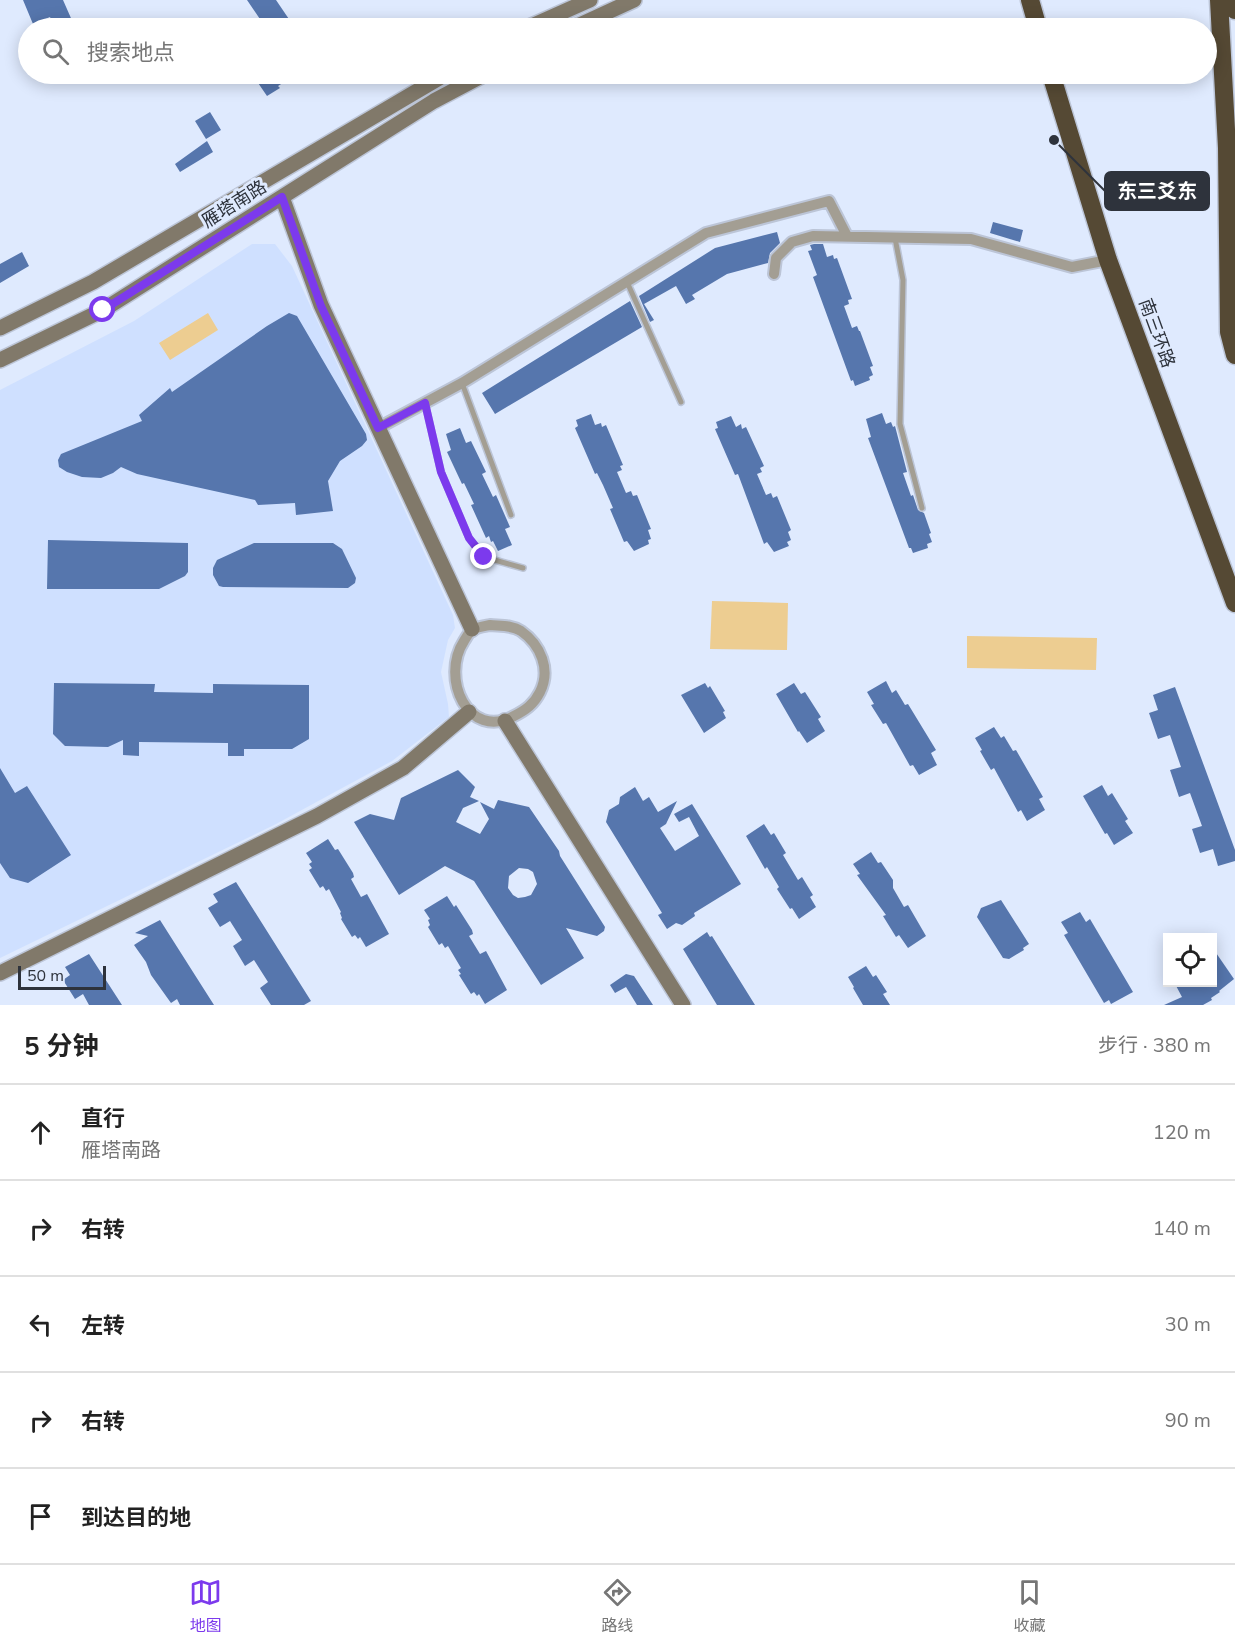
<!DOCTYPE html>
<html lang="zh">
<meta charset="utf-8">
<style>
body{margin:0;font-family:"Nunito Sans","Noto Sans SC",sans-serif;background:#f2f2f2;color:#222}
.controls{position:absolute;right:18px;bottom:18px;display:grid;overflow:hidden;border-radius:0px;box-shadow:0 3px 15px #0003}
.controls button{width:54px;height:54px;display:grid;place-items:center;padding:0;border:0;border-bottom:2px solid #e0e0e0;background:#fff;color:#222;font:30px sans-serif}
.scale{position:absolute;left:18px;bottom:15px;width:88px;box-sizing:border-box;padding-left:6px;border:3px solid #2e333c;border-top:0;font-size:16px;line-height:21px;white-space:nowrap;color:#2e333c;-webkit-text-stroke:4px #dfeafe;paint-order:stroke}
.stop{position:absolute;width:18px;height:18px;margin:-14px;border:4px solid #7c3aed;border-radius:50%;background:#fff}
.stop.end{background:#7c3aed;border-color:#fff;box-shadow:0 2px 6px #0008}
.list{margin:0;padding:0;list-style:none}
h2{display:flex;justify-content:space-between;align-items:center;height:78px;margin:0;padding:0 24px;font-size:26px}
h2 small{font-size:20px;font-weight:400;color:#767676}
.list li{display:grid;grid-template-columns:39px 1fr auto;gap:18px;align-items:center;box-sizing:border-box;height:96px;padding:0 24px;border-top:2px solid #e0e0e0}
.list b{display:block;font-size:22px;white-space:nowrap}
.list p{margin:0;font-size:20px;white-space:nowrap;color:#767676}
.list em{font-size:20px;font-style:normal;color:#767676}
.icon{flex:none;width:33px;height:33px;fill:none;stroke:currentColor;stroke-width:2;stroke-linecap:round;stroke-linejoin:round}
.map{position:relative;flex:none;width:1235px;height:1005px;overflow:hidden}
.search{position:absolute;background:#fff;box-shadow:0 3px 15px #0003;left:18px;right:18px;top:18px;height:66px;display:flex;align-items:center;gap:15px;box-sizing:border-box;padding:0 21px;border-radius:33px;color:#767676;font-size:22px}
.sheet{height:558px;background:#fff}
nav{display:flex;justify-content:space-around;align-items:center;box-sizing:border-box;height:84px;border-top:2px solid #e0e0e0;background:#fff;font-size:16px;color:#767676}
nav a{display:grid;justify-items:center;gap:3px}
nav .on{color:#7c3aed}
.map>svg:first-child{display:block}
</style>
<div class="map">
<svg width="1235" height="1005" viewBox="0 0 1235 1005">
<rect width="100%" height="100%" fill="#dfeafe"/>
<path fill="#cfe0ff" d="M252,244H275L292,266L453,615L455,628L448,640L441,672L448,704L449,717L392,761L276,824L0,958V390L134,321Z"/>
<path fill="#edcd91" d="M208,313L218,330L170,360L159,343Z
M712,601L788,603L787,650L710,649Z
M967,636L1097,638L1096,670L967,668Z"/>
<path fill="#5676ad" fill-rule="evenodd" d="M23,0H63L74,25L66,28H55L50,17L33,24Z
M247,0H276L295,28H266Z
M252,74H297L278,86L280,88L267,96Z
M210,112L221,130L206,139L195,121Z
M207,141L213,152L180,172L175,164Z
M993,222L1023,230L1020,242L990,233Z
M777,232L780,243L770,253L768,263L727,274L692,295L695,299L686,304L676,286L644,304L654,320L650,322L639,296L715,248Z
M814,244H823L827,257L833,255L834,259L837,258L852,299L848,300L849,304L844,306L852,328L857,326L859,331H860L873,366L870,367L873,375L869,377L870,380L855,386L853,380L851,381L813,277L817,275L808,251L812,250L810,245Z
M22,252L29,266L0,283V264Z
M630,301L642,327L495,414L482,393Z
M289,313L297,316L366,434L367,440L362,446L340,461L328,481L333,511L296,515L295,503L258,505L255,500L137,474L121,467L113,473L101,478L82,477L67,472L59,467L58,460L61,454L142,421L139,415L170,388L172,392L267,326Z
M882,413L886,424L891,422L893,427L895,426L907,472L903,473L911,496L913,495L918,510L924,513L931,533L929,534L932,542L927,544L928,548L913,553L911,548H909L868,438L871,437L866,419Z
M591,414L595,425L601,423L602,427L606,425L623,465L620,466L622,470L617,472L626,493L631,491L633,496L637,495L651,529L648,530L651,539L648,540L649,544L634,551L627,541L624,542L610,509L613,508L603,485L597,473L595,474L575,428L578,426L576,420Z
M731,416L736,427L741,424L742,429L746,427L764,466L760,468L762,472L757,474L766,495L771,493L773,498L777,496L791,530L788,532L791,540L787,542L789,546L774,552L767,542L764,544L738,474L735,475L715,429L718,428L716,422Z
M460,428L466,443L471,441L486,472L482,474L493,497L496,495L510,527L505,529L512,545L498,551L493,541L491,542L489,536L486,538L471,505L474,504L464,483L462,484L447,452L451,450L446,434Z
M48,540L188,543V572L185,576L159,589H47Z
M254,543H333L342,549L356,578L355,583L348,588L223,587L219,586L213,575V568L217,560Z
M886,681L892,693L896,690L905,705L908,704L936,750L931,753L937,765L919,775L913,765L910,766L886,723L883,724L871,705L874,704L867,692Z
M54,683L155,684L154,692L213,693V684L309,685V739L292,749H244V756H228V743L139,742V756L123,755V740L108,747L65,746L53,734Z
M705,683L708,688L710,686L725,711L723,712L726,718L704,733L681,695Z
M794,683L801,694L805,692L821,717L818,719L825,731L807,743L799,731L798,732L776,694Z
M1175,687L1235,850V861L1218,866L1213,849L1200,853L1192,829L1202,826L1190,793L1179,797L1170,770L1181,767L1170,735L1158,739L1149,713L1158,710L1153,695Z
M994,727L1001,738L1004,736L1013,751L1016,750L1043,797L1039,799L1045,810L1027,821L1021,810L1018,812L994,768L991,770L980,751L982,750L975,738Z
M0,768L15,793L27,786L71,855L28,883L10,878L0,863Z
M458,770L475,787L470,797L479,801L463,808L456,822L480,834L489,819L480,802L494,809L498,800L529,807L559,851L560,856L605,927L604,931L597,936L566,928L584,958L541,985L474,881L445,866L399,895L354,822L370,814L394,820L401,798ZM519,868L528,869L533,872L537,884L531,895L525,897L518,898L513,895L508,888L509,876Z
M1102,785L1108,796L1112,793L1128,819L1125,821L1133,833L1114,845L1107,833L1105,834L1083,796Z
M635,787L643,801L649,797L658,812L677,801L666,824L660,828L675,851L699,836L689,817L679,822L674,814L692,804L741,884L694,913L695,916L682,925L676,923L667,929L658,915L662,913L606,822L609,810L619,804L620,797Z
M764,824L771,835L774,833L786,853L783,855L798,880L802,877L813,895L810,897L816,907L799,919L792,908L790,909L777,889L779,887L767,867L765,869L746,836Z
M328,839L335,850L338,849L353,873L354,877L351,879L361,897L367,894L389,934L366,947L360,937L358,939L355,935L352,937L341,919L342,918L340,913L341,912L329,889L326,891L323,886L320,888L309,870L312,868L309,864L312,862L306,853Z
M871,852L878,863L881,862L893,880V888L904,907L908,905L926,936L908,948L899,935L896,937L883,916L886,915L857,875L860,874L853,864Z
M236,882L311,1001L304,1005H271L260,988L268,982L254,960L245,966L233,946L242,940L230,921L220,927L208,908L218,902L213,894Z
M447,896L454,907L456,905L472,930L473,934L469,936L480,954L486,951L507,990L485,1004L479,994L477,996L474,992L471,994L459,975L461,974L458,970L461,968L448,946L445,948L442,943L439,945L428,927L430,925L428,920L430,919L424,910Z
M1001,900L1029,944L1023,948L1024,950L1009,959L1003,958L977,917L981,908Z
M1080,912L1086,922L1090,919L1133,992L1111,1004L1109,1000L1104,1003L1064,935L1068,933L1061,922Z
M160,920L193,972L214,1005H180L177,999L171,1003L151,975L146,962L134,945L148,936L135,933Z
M707,932L710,937L712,936L755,1005H717L683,949Z
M1212,947L1234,979L1219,991L1220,992L1211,998L1212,1000L1203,1005H1164L1182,997L1174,982H1212Z
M89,954L122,1005H89L83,994L75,999L63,980L70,975L65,967Z
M866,966L873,977L876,975L887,992L883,994L890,1005H863L853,988L854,987L848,977Z
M626,974L634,976L653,1005H637L626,987L615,993L610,985Z"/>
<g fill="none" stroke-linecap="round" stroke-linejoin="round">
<g stroke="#bcc5d7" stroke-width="8">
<path id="lane" d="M895,238L903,280L900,424L922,508
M627,282L681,402
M462,383L511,515
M425,403L441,472L469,538L484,557L523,568"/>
</g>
<g stroke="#bcc5d7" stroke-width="14">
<path id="street" d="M774,274L776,258L792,242L813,236L971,239L1072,267L1108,260
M378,428L462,383L706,233L829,201L847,236
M490,625C500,626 512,625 521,631C541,645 551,670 540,692C534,704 526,710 514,716C468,741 440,678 464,641C466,638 469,632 472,630C476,627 485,626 490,625Z"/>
</g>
<g stroke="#bcc5d7" stroke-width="18">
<path id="secondary" d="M527,28L590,0
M573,28L634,0
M282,197L321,305L472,629
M0,328L93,282L446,74
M0,360L103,310L434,101L485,74
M505,721L683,1005
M0,973L317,816L403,768L469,712"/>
</g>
<g stroke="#bcc5d7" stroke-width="21">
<path id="highway" d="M1030,0L1038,28
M1219,0L1227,148L1229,332L1235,355
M1232,0L1235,10
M1051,74L1108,260L1235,603"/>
</g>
<use href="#lane" stroke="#a39e93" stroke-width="5"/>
<use href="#street" stroke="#a39e93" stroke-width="10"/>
<use href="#secondary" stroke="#81796a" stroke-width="15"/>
<use href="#highway" stroke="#554934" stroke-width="18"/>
</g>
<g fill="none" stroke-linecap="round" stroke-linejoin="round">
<path stroke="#7c3aed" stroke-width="8" d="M103,310L282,197L321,306L378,428L425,403L441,472L469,538L484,557"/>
</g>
<g text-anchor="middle" stroke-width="6" stroke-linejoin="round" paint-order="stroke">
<g font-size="18" fill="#2e333c" stroke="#dfeafe">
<text transform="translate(234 204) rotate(-32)" y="6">雁塔南路</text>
<text transform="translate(1157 333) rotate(70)" y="6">南三环路</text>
</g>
</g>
<path fill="none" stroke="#2e333c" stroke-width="2" d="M1054 140L1105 191"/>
<circle fill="#2e333c" stroke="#dfeafe" stroke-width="2" cx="1054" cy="140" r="6"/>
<rect fill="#2e333c" stroke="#2e333c" stroke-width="2" x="1105" y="172" width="104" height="38" rx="6"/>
<g font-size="20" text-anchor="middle" font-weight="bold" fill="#fff">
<text x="1157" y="198">东三爻东</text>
</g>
</svg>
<div class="controls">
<button><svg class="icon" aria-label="locate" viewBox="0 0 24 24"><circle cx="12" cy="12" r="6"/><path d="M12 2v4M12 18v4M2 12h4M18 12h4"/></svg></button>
</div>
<div class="scale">50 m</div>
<div class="stop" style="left:103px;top:310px"></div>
<div class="stop end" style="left:484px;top:557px"></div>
<div class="search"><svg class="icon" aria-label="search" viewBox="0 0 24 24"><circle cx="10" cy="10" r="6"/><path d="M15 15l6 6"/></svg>搜索地点</div>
</div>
<section class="sheet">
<h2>5 分钟<small>步行 · 380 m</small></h2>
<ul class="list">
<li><svg class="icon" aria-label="ahead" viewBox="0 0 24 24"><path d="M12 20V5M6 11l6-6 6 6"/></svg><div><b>直行</b><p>雁塔南路</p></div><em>120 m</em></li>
<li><svg class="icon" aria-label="right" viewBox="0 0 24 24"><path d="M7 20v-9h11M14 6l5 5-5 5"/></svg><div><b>右转</b></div><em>140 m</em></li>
<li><svg class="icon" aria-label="left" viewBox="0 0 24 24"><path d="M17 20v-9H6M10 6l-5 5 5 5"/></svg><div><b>左转</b></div><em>30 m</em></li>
<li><svg class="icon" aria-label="right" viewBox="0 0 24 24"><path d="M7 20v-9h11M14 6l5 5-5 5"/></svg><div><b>右转</b></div><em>90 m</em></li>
<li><svg class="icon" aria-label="arrive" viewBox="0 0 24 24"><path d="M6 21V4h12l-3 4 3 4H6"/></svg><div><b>到达目的地</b></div></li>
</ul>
</section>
<nav>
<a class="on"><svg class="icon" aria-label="map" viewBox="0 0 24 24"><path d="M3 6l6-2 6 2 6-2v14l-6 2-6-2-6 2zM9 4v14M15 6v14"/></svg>地图</a>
<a><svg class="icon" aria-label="directions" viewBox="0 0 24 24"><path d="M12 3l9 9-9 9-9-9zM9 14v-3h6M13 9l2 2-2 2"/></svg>路线</a>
<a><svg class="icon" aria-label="saved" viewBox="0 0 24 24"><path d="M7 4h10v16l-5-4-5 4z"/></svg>收藏</a>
</nav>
